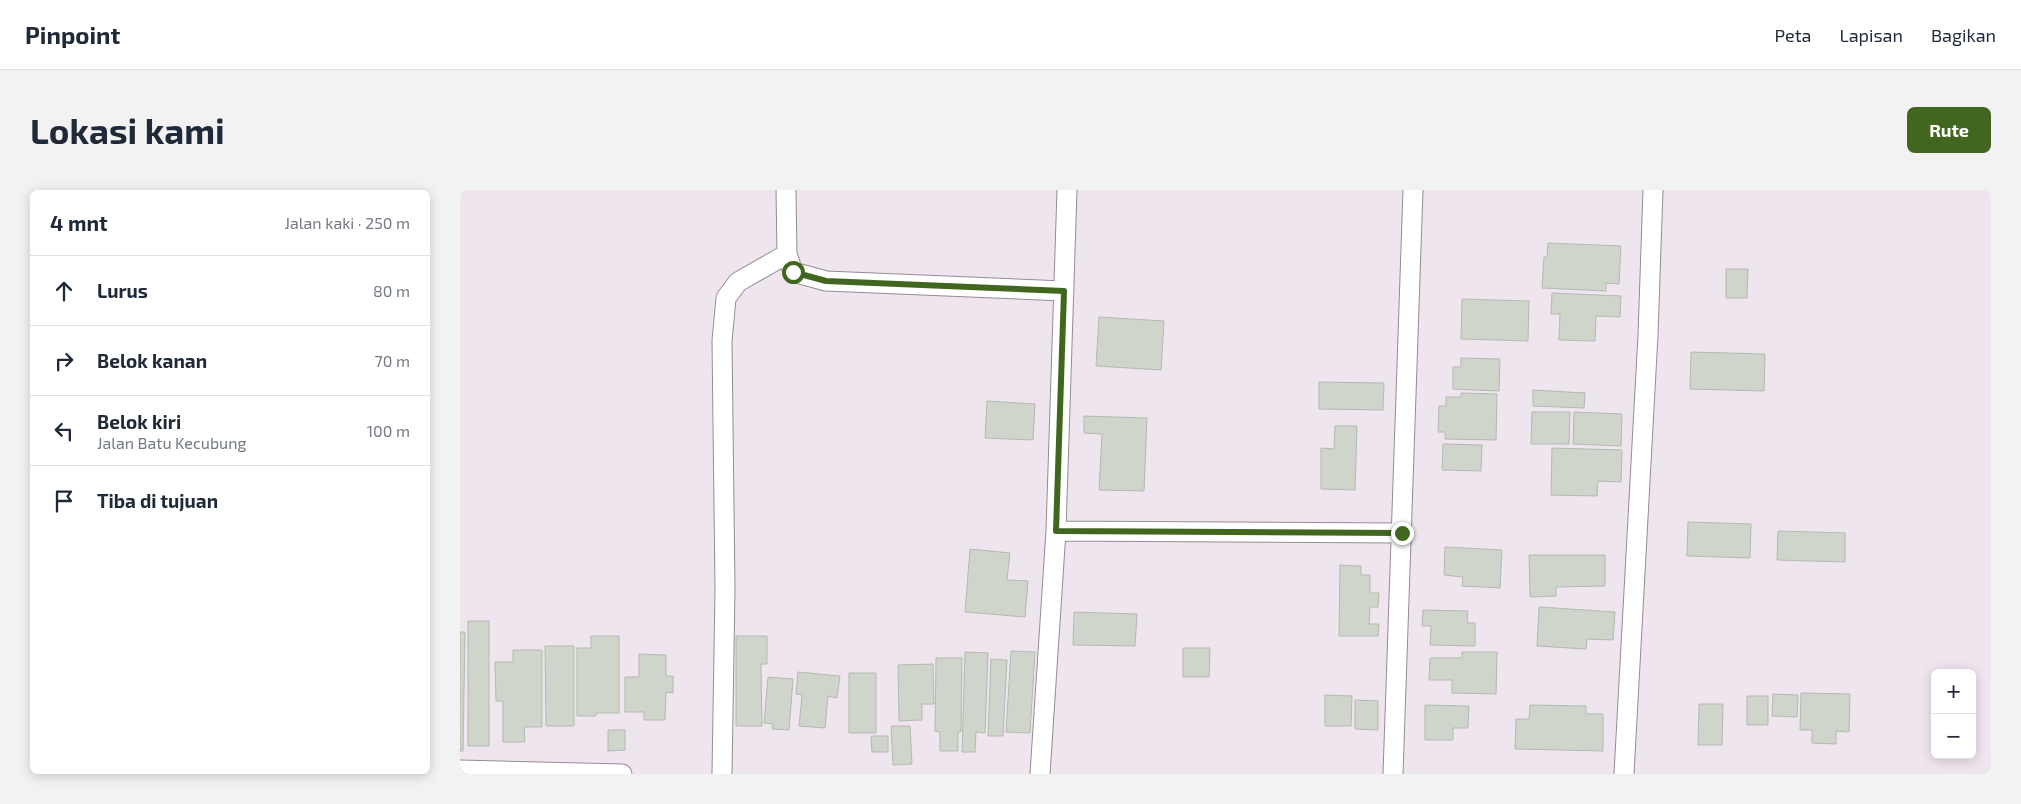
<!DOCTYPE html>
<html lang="id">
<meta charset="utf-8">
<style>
body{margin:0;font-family:"Exo 2",sans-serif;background:#f2f2f3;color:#1f2937}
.controls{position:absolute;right:15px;bottom:15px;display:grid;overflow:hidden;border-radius:8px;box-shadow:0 2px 12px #0003}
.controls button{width:45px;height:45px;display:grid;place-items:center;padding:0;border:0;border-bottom:1px solid #e0e1e3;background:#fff;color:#1f2937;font:25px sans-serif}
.stop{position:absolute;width:15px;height:15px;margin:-11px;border:4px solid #406620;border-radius:50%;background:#fff}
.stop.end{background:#406620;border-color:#fff;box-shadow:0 1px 5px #0008}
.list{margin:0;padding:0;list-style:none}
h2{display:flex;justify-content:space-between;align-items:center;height:65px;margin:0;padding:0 20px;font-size:21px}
h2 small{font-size:16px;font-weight:400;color:#747a83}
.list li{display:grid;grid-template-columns:32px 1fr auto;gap:15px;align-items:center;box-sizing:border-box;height:70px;padding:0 20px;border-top:1px solid #e0e1e3}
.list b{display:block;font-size:19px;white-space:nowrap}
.list p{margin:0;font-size:16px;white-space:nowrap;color:#747a83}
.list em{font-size:16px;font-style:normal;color:#747a83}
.icon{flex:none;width:28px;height:28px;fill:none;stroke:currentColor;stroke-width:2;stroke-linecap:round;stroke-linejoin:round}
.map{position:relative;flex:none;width:1531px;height:584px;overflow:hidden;border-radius:8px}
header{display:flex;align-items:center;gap:30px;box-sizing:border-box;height:70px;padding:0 25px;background:#fff;border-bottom:1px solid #e0e1e3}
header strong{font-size:24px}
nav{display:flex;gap:28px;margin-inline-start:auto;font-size:18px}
.intro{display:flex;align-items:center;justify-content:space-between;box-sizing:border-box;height:120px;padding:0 30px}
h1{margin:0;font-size:35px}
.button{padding:12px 22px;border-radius:8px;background:#406620;color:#fff;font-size:18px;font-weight:700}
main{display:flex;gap:30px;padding:0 30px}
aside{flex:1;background:#fff;border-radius:8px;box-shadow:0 2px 12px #0003}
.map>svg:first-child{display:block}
</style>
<header>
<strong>Pinpoint</strong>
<nav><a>Peta</a><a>Lapisan</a><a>Bagikan</a></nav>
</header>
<div class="intro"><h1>Lokasi kami</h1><a class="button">Rute</a></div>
<main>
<aside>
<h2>4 mnt<small>Jalan kaki · 250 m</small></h2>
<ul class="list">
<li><svg class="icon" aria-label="ahead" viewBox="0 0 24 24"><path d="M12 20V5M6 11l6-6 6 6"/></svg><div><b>Lurus</b></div><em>80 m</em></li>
<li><svg class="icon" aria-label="right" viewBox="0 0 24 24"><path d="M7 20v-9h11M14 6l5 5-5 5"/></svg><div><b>Belok kanan</b></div><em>70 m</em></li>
<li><svg class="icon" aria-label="left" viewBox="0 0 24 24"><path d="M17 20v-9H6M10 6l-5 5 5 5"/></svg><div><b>Belok kiri</b><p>Jalan Batu Kecubung</p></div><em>100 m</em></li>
<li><svg class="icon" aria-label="arrive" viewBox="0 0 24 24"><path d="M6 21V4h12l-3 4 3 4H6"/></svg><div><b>Tiba di tujuan</b></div></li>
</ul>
</aside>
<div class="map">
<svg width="1531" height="584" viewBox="0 0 1531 584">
<rect width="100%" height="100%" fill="#efe5ef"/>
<path fill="#cfd5cb" stroke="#b3bab0" d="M1088,53L1161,56L1159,94L1146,93V101L1082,98L1084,67H1087Z
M1266,79H1288L1287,108H1266Z
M1092,103L1161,106L1160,127L1136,126L1135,151L1099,150L1100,124H1091Z
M1002,109L1069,111L1068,151L1001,149Z
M639,127L704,131L701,180L636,176Z
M1231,162L1305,164L1304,201L1230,199Z
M1001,168L1040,169L1039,201L993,199V177H1001Z
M859,192L924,193L923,220L859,219Z
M1073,200L1125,203L1124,218L1073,216Z
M1001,203L1037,204L1036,250L985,249V242H978L979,216H986V207H1001Z
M527,211L575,214L573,250L525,248Z
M1072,222H1110L1109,254H1071Z
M1114,222L1162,224L1161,256L1113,254Z
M624,226L687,228L684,301L639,300L642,244L624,243Z
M875,236H897L895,300L861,299V258L874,259Z
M983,254L1022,255L1021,281L982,280Z
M1092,258L1162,260L1161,292L1138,291L1137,306L1091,305Z
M1228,332L1291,334L1290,368L1227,366Z
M1318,341L1385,343V372L1317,370Z
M985,357L1042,360L1040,398L1002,396L1003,387L984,385Z
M510,359L550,363L547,390L568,391L565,427L505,422Z
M1069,365H1145V396L1096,397V406L1070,407Z
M880,375L901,376V385H910V403H919L918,417H910L909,434H919L918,446H879Z
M1079,417L1155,422L1153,450L1127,449L1126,459L1077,456Z
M963,420L1008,421L1007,433H1015V456L970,455L971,436H962Z
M614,422L677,424L675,456L613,455Z
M8,431H29V556H8Z
M0,442H5L3,561H0Z
M131,446H159V523H136V526H117V458H131Z
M276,446H307V474H301L302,536H276Z
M85,456H114V536H86Z
M723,458H750L749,487H723Z
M53,460H82V537H64L65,552H43V511H36L35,472H53Z
M551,461L575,462L570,543L546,542Z
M505,462L528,463L525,543L516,542L515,562H502Z
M1002,462H1037L1036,504L992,503V490H969L970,468H1002Z
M179,464L206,465V486H213V503L206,502L205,530H184V522H165V487H179Z
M476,468H502L501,542H498V561H480V542L475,541Z
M531,469L547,470L543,546H528Z
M473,474L474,514H462V530L439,531L438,475Z
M338,482L380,486L377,508L368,506L365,538L339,536L342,505L336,504Z
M389,483H416V543H389Z
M308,487L333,489L329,540L312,539L313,534L304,533Z
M1341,503L1390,504L1389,542L1376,541V554L1352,553V540H1340Z
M1313,504L1338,505L1337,527L1312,526Z
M865,505L892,506L891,536H865Z
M1287,506H1308V535H1287Z
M895,510L918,511V540L895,539Z
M1239,514H1263L1262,555H1238Z
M965,515L1009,516L1008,538H993V550H965Z
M1070,515L1126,516V524H1143V561L1055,559L1056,529H1069Z
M431,536H450L452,574L433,575Z
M148,540H165V560L148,561Z
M411,546H428V562H412Z"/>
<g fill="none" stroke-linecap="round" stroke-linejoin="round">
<g stroke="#948c94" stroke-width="21">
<path id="minor" d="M326,0L327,64L333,82L366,91L604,101
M596,341L942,343
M0,580L162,584
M262,584L265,399L262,151L266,108L278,92L327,64
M580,584L596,341L607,0
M933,584L953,0
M1164,584L1188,145L1193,0"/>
</g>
<use href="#minor" stroke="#fff" stroke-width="19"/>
</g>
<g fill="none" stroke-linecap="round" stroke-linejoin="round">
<path stroke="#406620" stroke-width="6" d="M333,82L366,91L604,101L596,341L942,343"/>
</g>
</svg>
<div class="controls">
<button>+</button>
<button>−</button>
</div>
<div class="stop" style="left:333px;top:82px"></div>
<div class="stop end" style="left:942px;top:343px"></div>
</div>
</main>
